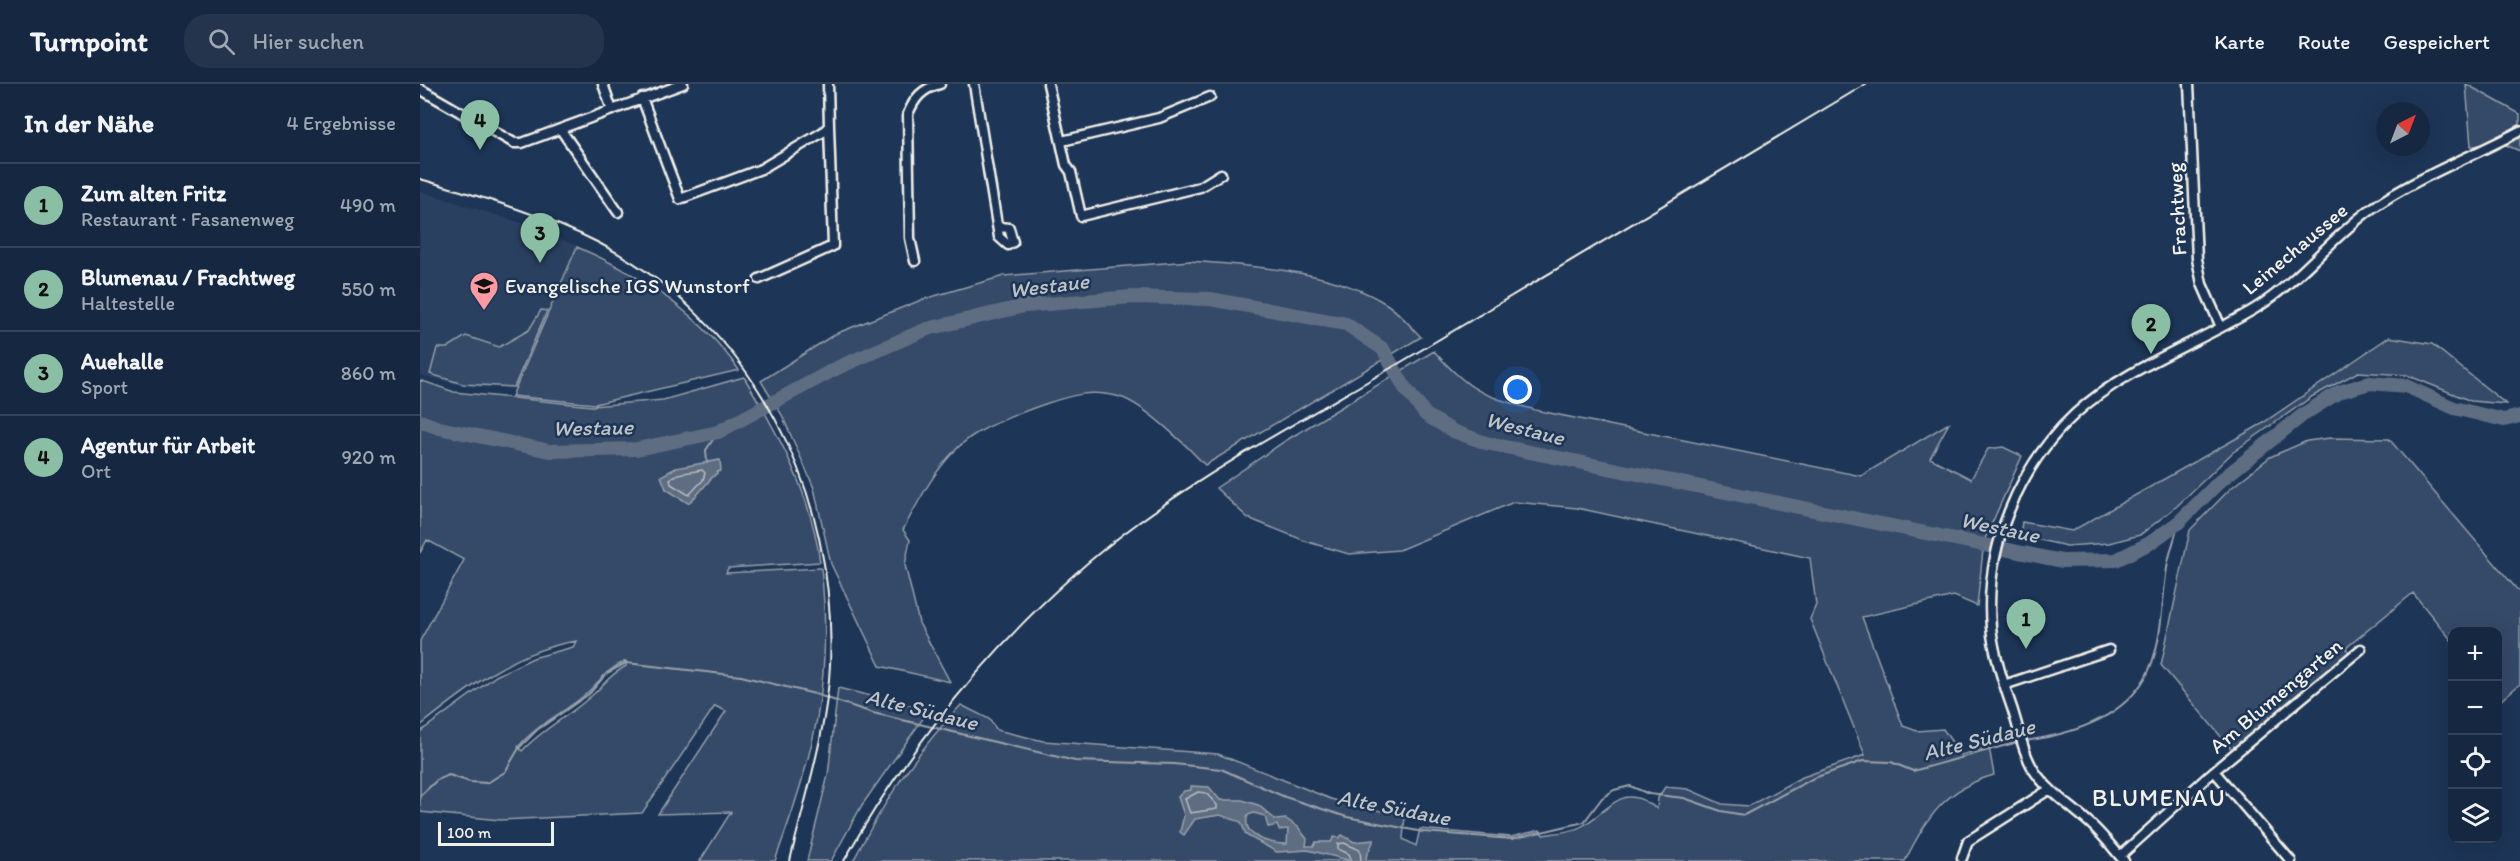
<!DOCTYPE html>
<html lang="de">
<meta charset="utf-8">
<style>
body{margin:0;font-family:Itim,sans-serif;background:#23344c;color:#f1f3f6}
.controls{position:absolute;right:18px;bottom:18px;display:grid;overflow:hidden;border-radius:12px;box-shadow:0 6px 24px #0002}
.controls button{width:54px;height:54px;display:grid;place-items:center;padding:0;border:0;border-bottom:2px solid #35445a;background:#162841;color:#f1f3f6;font:30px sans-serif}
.compass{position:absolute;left:1956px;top:18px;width:54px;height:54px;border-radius:50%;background:#162841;box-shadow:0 6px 24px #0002;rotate:42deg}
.scale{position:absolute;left:18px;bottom:15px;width:116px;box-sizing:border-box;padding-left:6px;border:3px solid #f4f1e8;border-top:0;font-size:16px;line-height:21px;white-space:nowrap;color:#f4f1e8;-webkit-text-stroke:4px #1d3557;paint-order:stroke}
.you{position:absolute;left:1098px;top:306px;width:21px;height:21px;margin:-15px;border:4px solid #fff;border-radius:50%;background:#1a73e8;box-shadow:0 0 0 9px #1a73e833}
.badge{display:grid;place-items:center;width:39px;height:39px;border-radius:50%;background:#8abfa5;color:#111;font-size:20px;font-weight:700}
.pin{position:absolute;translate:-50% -50px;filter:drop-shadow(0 2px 3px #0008)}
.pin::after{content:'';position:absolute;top:32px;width:21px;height:18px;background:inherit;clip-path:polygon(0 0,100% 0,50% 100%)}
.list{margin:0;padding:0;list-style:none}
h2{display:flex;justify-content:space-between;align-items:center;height:78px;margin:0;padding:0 24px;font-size:26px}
h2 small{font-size:20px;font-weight:400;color:#9ea6b1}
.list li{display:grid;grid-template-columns:39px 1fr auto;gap:18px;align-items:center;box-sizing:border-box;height:84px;padding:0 24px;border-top:2px solid #35445a}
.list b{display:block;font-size:22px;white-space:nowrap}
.list p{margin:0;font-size:20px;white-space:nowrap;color:#9ea6b1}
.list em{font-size:20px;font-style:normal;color:#9ea6b1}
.icon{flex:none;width:33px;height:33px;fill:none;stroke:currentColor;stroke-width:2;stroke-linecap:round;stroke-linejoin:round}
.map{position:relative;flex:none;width:2100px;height:777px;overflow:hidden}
header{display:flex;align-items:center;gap:36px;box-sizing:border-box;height:84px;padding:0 30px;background:#162841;border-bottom:2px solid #35445a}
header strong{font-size:28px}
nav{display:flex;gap:33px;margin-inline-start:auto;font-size:21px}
.search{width:420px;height:54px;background:#23344c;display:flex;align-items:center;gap:15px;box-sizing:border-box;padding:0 21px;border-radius:24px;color:#9ea6b1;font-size:22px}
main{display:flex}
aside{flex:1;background:#162841}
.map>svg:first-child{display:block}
.built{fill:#2a4060}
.green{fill:#354a67;stroke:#949ea8;stroke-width:1.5;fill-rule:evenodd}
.water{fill:#5e6d82;stroke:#9aa2ab;stroke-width:1.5;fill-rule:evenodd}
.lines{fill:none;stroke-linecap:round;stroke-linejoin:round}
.shore{stroke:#b8bcbf;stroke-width:1.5}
.stream{stroke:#9aa2ab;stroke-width:2}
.river{stroke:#5e6d82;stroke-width:14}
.minor-casing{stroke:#f4f1e8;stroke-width:13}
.minor{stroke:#1d3557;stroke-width:8}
.rail{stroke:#f4f1e8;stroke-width:2}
.labels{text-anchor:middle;stroke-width:5;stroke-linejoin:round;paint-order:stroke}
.street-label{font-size:21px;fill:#f4f1e8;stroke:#1d3557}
.poi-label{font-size:21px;fill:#f4f1e8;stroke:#1d3557;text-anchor:start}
.water-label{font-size:22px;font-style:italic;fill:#c0c3c4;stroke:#1d3557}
.quarter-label{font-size:24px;letter-spacing:1.5px;fill:#f4f1e8;stroke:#1d3557}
</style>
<header>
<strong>Turnpoint</strong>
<div class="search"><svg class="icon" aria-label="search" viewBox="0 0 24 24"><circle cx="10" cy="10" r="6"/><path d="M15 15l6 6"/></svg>Hier suchen</div>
<nav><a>Karte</a><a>Route</a><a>Gespeichert</a></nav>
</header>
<main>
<aside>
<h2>In der Nähe<small>4 Ergebnisse</small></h2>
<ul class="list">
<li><span class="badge">1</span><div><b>Zum alten Fritz</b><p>Restaurant · Fasanenweg</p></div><em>490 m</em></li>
<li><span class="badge">2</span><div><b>Blumenau / Frachtweg</b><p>Haltestelle</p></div><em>550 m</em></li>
<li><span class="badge">3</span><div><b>Auehalle</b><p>Sport</p></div><em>860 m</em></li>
<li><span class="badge">4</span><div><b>Agentur für Arbeit</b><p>Ort</p></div><em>920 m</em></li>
</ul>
</aside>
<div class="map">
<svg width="2100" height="777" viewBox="0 0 2100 777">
<rect width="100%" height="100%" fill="#1d3557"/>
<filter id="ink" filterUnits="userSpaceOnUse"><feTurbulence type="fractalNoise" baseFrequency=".0167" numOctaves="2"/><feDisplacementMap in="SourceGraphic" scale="12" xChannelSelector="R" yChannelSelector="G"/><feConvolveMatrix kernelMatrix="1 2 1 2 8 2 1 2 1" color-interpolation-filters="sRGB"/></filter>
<g filter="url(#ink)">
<path class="built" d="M0,107L105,140L157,162L95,305L43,302L0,291Z"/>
<path class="green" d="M2046,0L2100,30V67L2086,61L2051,62Z
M157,163C220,190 279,229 319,286L175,320L92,312Z
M770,177C833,182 914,186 968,221C980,229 991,243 1001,253L785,381C768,363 724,320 700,313C671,305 652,311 625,320C602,328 578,337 557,349C523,369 501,412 483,446L490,456L485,481L499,539L530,598L460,582L411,480L394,404L380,372L362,331L341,297L415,250L504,215L584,192Z
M121,226L127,227L94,303L43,300L10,290L17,264H27L46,252L79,263L109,246Z
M1969,253L2012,260L2086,320L2051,317L1987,291L1938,288L1893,312L1812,369L1757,422L1720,451L1689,459L1647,462L1600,452L1602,438L1652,447L1840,341Z
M1014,267C1051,309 1063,311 1115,326L1441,392L1529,339L1510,374L1551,395L1568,365L1583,363L1602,372L1564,457L1557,522L1534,512L1442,533L1483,642L1497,647L1523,645L1541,671L1569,663L1574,691C1526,704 1506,734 1485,777H433C464,718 495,669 541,621L569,635L577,646L623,657L798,670L911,715L938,723L985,731L983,755L996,762L1000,745L1091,753L1120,746L1123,751C1135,749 1154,748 1164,741C1192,724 1203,697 1237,725L1238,714L1245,703L1268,705L1302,720L1329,722L1380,694L1445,671L1390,535L1396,521L1390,474L1157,424L1094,418L979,466L929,470L888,458L828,434L796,404L865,357Z
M324,293C359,351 391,409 400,478L308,484L306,489L401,484C414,598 393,671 355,777H280L311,728L238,730L306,627L295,622L222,729L80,736L0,728V648L76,592L113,574L153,563L157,557C95,566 48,604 0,642V557L44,476L7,456L0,469V296L34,308L172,322L243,316ZM206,577V582C186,593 185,601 170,613C148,633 122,645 102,667L98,663C117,640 145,629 167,609C182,595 187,585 206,577Z
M1910,354L1969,355L2100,509V600L2081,616L2078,611V548H2032V557L1993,509L1926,564L1930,570L1813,667L1741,581L1770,446L1810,405L1850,373L1887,357Z
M418,604L509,626L442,721L411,777H387L408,691Z"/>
<path class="water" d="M300,376L301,386C288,394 282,409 268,419L246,405L241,392L256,384Z
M771,702L789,703L800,716H822L838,721L856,736L866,735L878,743L887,755L886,762H894L896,758H911L914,753L919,754L922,751L934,758L954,756L946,773L947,777H932L888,766L857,768L826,751L821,738L800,731L775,735L764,751L760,748L764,731L758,713L764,707L771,706ZM834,729L845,732L848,743L857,741L859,746L868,745L867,760C851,760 820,753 828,731Z"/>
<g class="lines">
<path class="shore" d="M282,386L285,389L283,396L269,411L251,400L250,395L258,390Z
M778,708L786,709L797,721V725L770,729L765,715Z
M932,777L929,770L918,765V760L924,759L940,766L941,777"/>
<path class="stream" d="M287,379L286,366L298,348
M1604,657C1648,651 1701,636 1725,594C1744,561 1741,514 1748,478C1751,464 1756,451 1759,438
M0,712L17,696L29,691L50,698L67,699L85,688L99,664L117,646L169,610L187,589L206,579L321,592L395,610L453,629L655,677L754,680L801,685L865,713L927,733L1003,748L1092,755L1164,738L1182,714L1194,706L1210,702L1229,710L1264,714L1301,727L1324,731L1394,694L1443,677L1471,678L1493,687L1598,658"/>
<path class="river" d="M0,337L19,344L130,367L217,365L298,348L419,283L507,245L604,222L711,213L790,215L926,240L963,265L985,304L1006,331L1033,347L1066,359L1642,477L1696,476L1730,459L1759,438L1800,397L1884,330L1919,308L1950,299L1986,302L2034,324L2084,336L2100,332"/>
<g class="minor-casing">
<path id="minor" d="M183,0L192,26
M554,0L579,153L588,161L593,158L589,144L579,143
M628,0L646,81L651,88L661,132L780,103L801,90
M1769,0L1777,175L1782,200L1801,243
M0,5L94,59H102L263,0
M222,14L260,115L341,85L403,48L409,42L408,0
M141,46L198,128
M642,57L739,34L790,13
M495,177L490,154L488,30C495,13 502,5 520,0
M339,195L413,162L409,42
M1584,601L1689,566
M1794,687L1871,777
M1700,772L1794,687L1941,565
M1542,774L1548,757L1630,705
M1704,777C1691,762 1680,747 1665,735C1648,720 1628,707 1615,688C1603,670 1599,645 1592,624C1583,598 1574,571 1571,543C1564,465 1598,383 1655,330C1706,283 1777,260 1836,224C1879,197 1910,155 1951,125C1997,93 2051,73 2100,47"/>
</g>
<use href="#minor" class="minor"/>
<path class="rail" d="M0,95C61,113 122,130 179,159C334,239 418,410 410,581C407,647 385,713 370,777
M424,777C493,652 603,523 718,439C810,372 912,320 1008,262C1154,174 1300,86 1446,0"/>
</g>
</g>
<defs>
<g id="school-pin" transform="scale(1.5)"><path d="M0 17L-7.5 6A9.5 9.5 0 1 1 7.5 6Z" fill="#ff9aa2" stroke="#1d3557"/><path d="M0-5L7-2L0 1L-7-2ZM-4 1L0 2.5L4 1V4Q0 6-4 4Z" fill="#111"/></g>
</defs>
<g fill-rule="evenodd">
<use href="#school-pin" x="64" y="202"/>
</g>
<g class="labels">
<g class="street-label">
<text transform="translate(1757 125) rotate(-93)" y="7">Frachtweg</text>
<text transform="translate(1875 165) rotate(-40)" y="7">Leinechaussee</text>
<text transform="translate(1856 612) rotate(-40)" y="7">Am Blumengarten</text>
</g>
<g class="poi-label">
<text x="85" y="209">Evangelische IGS Wunstorf</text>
</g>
<g class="water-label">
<text transform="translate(629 201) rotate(-7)" y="8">Westaue</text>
<text transform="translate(173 343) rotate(-1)" y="8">Westaue</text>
<text transform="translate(1105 344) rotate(14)" y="8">Westaue</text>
<text transform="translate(1580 443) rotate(12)" y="8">Westaue</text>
<text transform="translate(502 625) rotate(14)" y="8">Alte Südaue</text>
<text transform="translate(1559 655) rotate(-14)" y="8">Alte Südaue</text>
<text transform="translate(974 723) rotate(11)" y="8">Alte Südaue</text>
</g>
<g class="quarter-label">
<text x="1739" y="722">BLUMENAU</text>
</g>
</g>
</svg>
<div class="controls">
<button>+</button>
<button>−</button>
<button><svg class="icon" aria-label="locate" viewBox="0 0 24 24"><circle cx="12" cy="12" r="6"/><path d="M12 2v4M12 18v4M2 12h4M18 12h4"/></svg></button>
<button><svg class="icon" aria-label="layers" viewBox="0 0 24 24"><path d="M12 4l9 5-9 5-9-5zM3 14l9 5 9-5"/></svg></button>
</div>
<svg class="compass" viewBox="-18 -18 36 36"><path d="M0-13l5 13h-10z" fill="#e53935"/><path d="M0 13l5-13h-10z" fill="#9ea6b1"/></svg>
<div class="scale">100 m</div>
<div class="you"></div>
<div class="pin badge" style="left:1606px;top:565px">1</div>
<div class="pin badge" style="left:1731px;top:270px">2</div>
<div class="pin badge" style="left:120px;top:179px">3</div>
<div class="pin badge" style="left:60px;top:66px">4</div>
</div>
</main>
